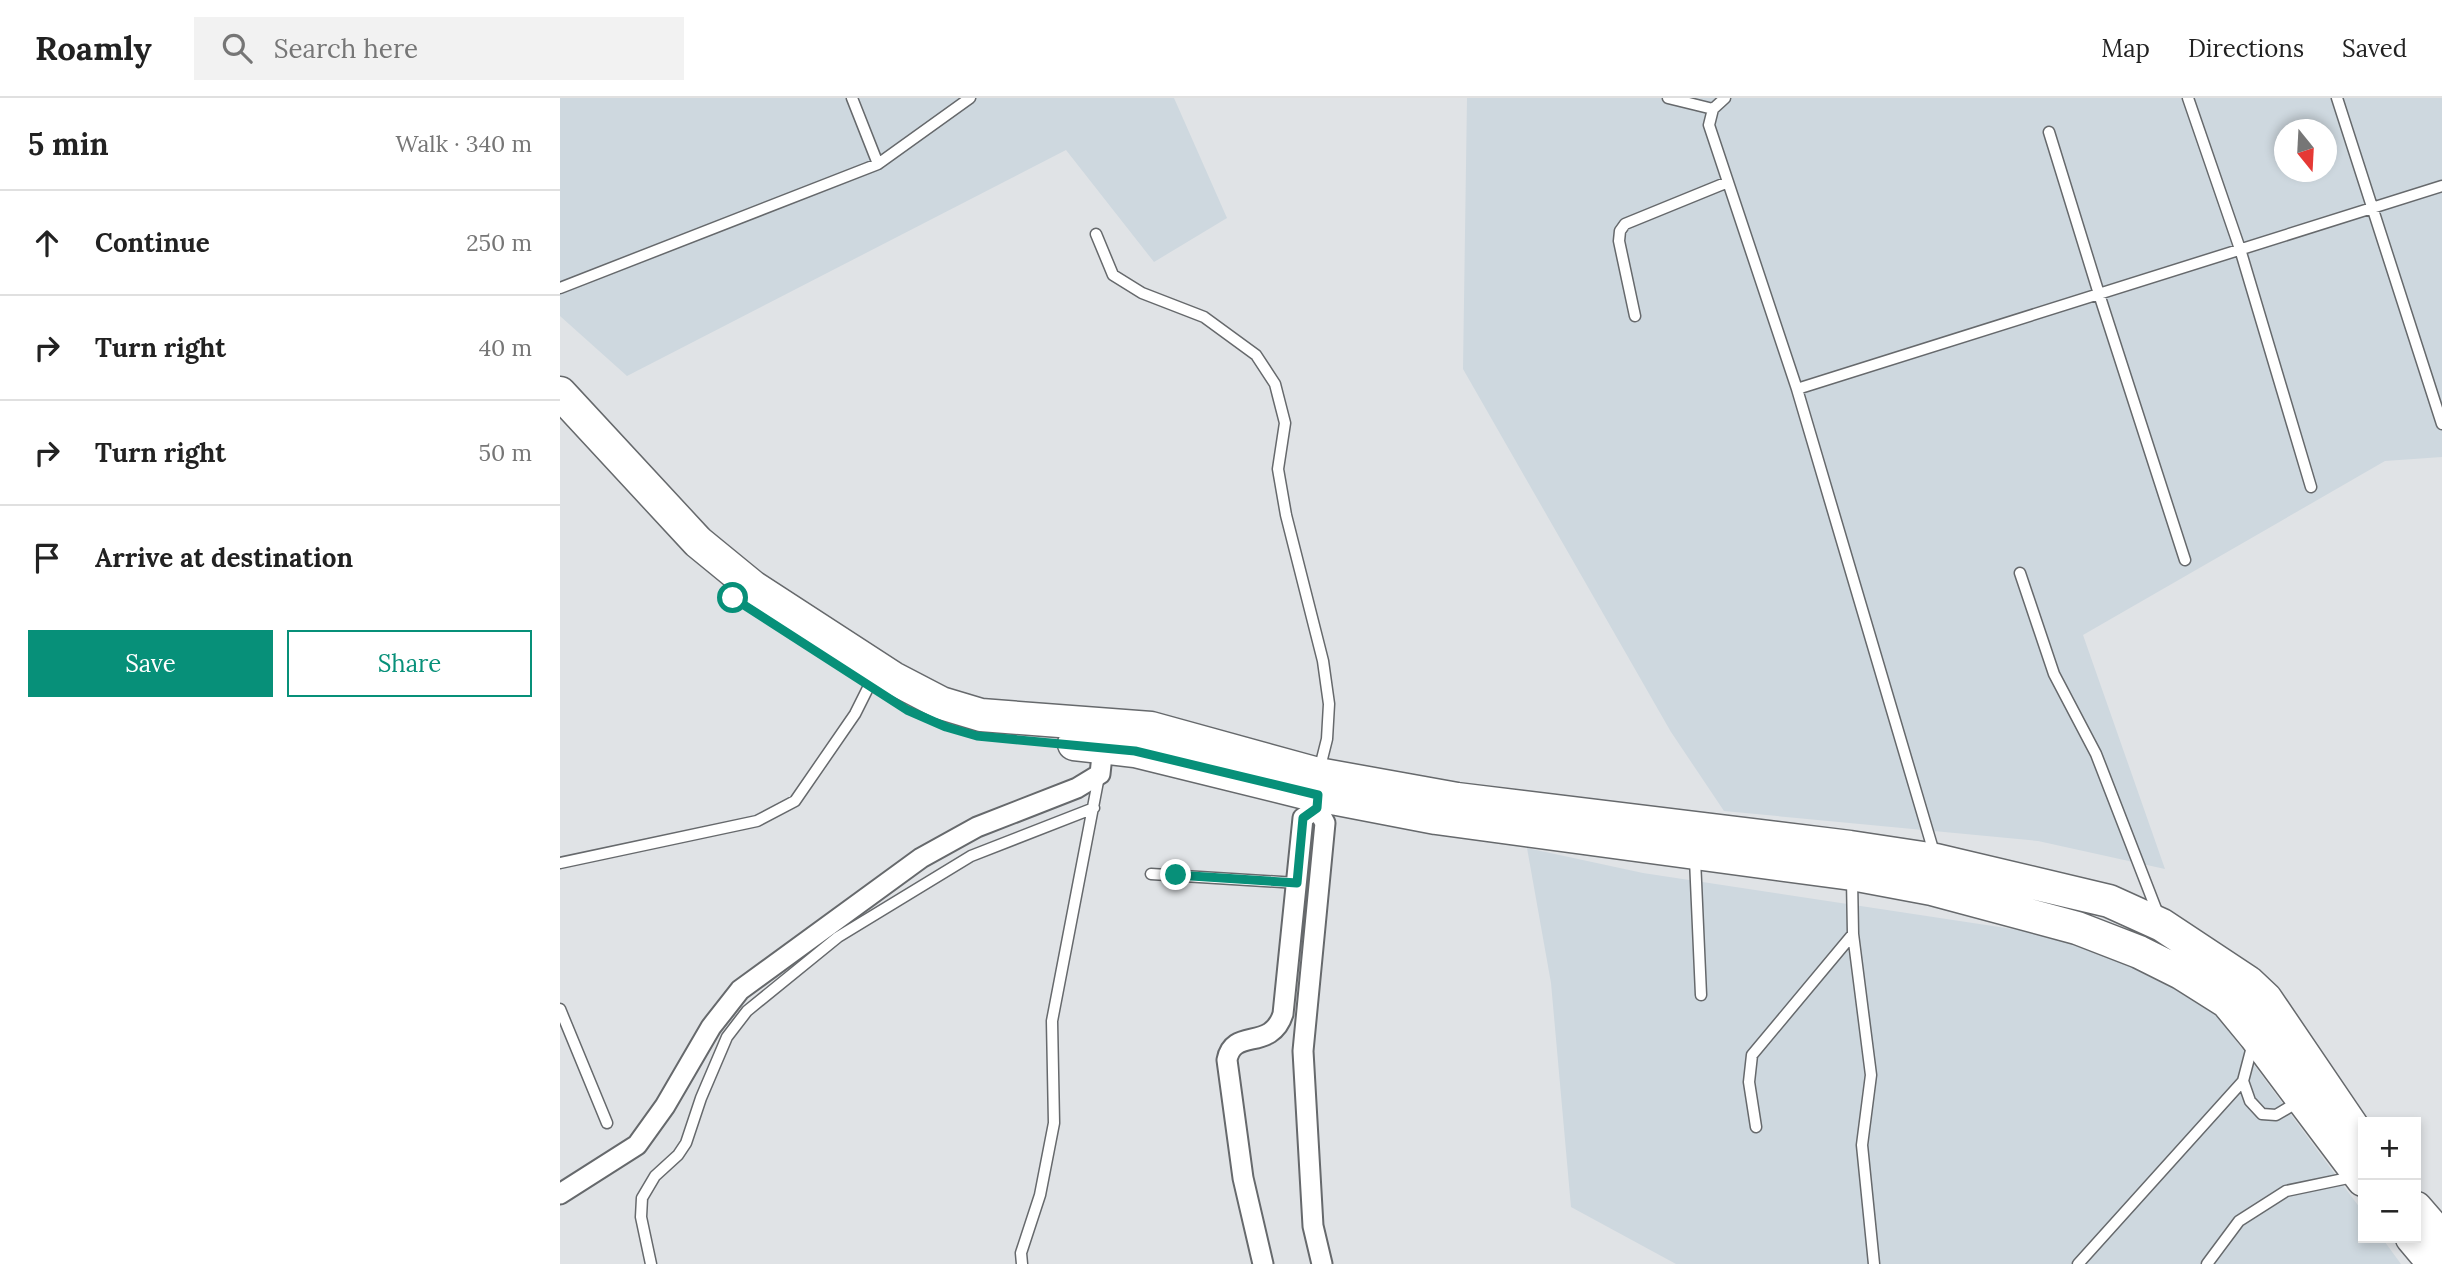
<!DOCTYPE html>
<meta charset="utf-8">
<style>
body{margin:0;font-family:Lora,serif;background:#f2f2f2;color:#222}
.controls{position:absolute;right:21px;bottom:21px;display:grid;overflow:hidden;border-radius:0px;box-shadow:0 4px 10px #0003}
.controls button{width:63px;height:63px;display:grid;place-items:center;padding:0;border:0;border-bottom:2px solid #e0e0e0;background:#fff;color:#222;font:35px sans-serif}
.compass{position:absolute;left:1714px;top:21px;width:63px;height:63px;border-radius:50%;background:#fff;box-shadow:0 4px 10px #0003;rotate:162deg}
.stop{position:absolute;width:21px;height:21px;margin:-16px;border:5px solid #079079;border-radius:50%;background:#fff}
.stop.end{background:#079079;border-color:#fff;box-shadow:0 2px 7px #0008}
.list{margin:0;padding:0;list-style:none}
h2{display:flex;justify-content:space-between;align-items:center;height:91px;margin:0;padding:0 28px;font-size:30px}
h2 small{font-size:23px;font-weight:400;color:#767676}
.list li{display:grid;grid-template-columns:46px 1fr auto;gap:21px;align-items:center;box-sizing:border-box;height:105px;padding:0 28px;border-top:2px solid #e0e0e0}
.list b{display:block;font-size:26px;white-space:nowrap}
.list em{font-size:23px;font-style:normal;color:#767676}
.actions{display:flex;gap:14px;padding:21px 28px}
.actions a{flex:1;padding:16px 0;border:2px solid #079079;border-radius:0px;text-align:center;font-size:24px;color:#079079}
.actions .main{background:#079079;color:#fff}
.icon{flex:none;width:38px;height:38px;fill:none;stroke:currentColor;stroke-width:2;stroke-linecap:round;stroke-linejoin:round}
.map{position:relative;flex:none;width:1882px;height:1166px;overflow:hidden}
header{display:flex;align-items:center;gap:42px;box-sizing:border-box;height:98px;padding:0 35px;background:#fff;border-bottom:2px solid #e0e0e0}
header strong{font-size:33px}
nav{display:flex;gap:38px;margin-inline-start:auto;font-size:24px}
.search{width:490px;height:63px;background:#f2f2f2;display:flex;align-items:center;gap:18px;box-sizing:border-box;padding:0 24px;border-radius:0px;color:#767676;font-size:26px}
main{display:flex}
aside{flex:1;background:#fff}
.map>svg:first-child{display:block}
.built{fill:#ced8df;fill-rule:evenodd}
.lines{fill:none;stroke-linecap:round;stroke-linejoin:round}
.lane-casing{stroke:#66696c;stroke-width:13}
.street-casing{stroke:#66696c;stroke-width:23}
.primary-casing{stroke:#66696c;stroke-width:35}
.lane{stroke:#fff;stroke-width:10}
.street{stroke:#fff;stroke-width:19}
.primary{stroke:#fff;stroke-width:32}
.route{stroke:#079079;stroke-width:9}
</style>
<header>
<strong>Roamly</strong>
<div class="search"><svg class="icon" aria-label="search" viewBox="0 0 24 24"><circle cx="10" cy="10" r="6"/><path d="M15 15l6 6"/></svg>Search here</div>
<nav><a>Map</a><a>Directions</a><a>Saved</a></nav>
</header>
<main>
<aside>
<h2>5 min<small>Walk · 340 m</small></h2>
<ul class="list">
<li><svg class="icon" aria-label="ahead" viewBox="0 0 24 24"><path d="M12 20V5M6 11l6-6 6 6"/></svg><div><b>Continue</b></div><em>250 m</em></li>
<li><svg class="icon" aria-label="right" viewBox="0 0 24 24"><path d="M7 20v-9h11M14 6l5 5-5 5"/></svg><div><b>Turn right</b></div><em>40 m</em></li>
<li><svg class="icon" aria-label="right" viewBox="0 0 24 24"><path d="M7 20v-9h11M14 6l5 5-5 5"/></svg><div><b>Turn right</b></div><em>50 m</em></li>
<li><svg class="icon" aria-label="arrive" viewBox="0 0 24 24"><path d="M6 21V4h12l-3 4 3 4H6"/></svg><div><b>Arrive at destination</b></div></li>
</ul>
<div class="actions"><a class="main">Save</a><a>Share</a></div>
</aside>
<div class="map">
<svg width="1882" height="1166" viewBox="0 0 1882 1166">
<rect width="100%" height="100%" fill="#e0e3e6"/>
<path class="built" d="M0,0H614L667,120L594,164L506,52L67,278L0,218Z
M907,0H1882V359L1825,363L1523,537L1605,771L1478,743L1164,713L1111,634L903,271ZM1724,32H1766V74H1724Z
M967,750L1083,775L1518,841L1652,910L1803,1114V1140H1822L1841,1166H1116L1011,1109L991,885Z"/>
<g class="lines">
<g class="lane-casing">
<path id="lane" d="M292,0L318,66
M1108,0L1153,11
M1165,0L1153,11L1149,27L1237,291L1375,758
M1628,0L1680,151L1751,389
M1777,0L1882,326
M1489,34L1539,196L1625,462
M536,136L553,177L582,195L644,219L696,257L715,286L725,325L718,371L726,417L763,563L769,606L767,641L759,673
M0,190L318,66L410,0
M1075,218L1059,143L1060,133L1065,126L1168,84
M1237,291L1882,88
M1460,475L1494,576L1536,656L1598,816
M1135,761L1141,897
M0,765L197,723L235,703L295,616L316,574
M591,776L737,785
M1292,781L1293,836L1311,977L1302,1047L1314,1166
M0,911L47,1025
M1683,983L1690,1003L1702,1016L1716,1017L1738,1004
M1196,1029L1189,984L1192,957L1293,836
M91,1166L81,1119L82,1100L95,1078L118,1057L126,1045L141,1000L167,939L187,913L278,839L411,758L534,710
M462,1166L461,1155L480,1097L494,1025L492,923L539,678
M1518,1166L1683,983L1693,945
M1647,1166L1679,1123L1726,1093L1793,1079"/>
</g>
<g class="street-casing">
<path id="street" d="M758,699L757,710L765,725L743,953L753,1128L762,1166
M0,1096L77,1047L105,1008L151,929L180,892L361,760L417,729L517,690L540,676L544,639
M703,1166L683,1080L667,962C673,929 711,954 723,916L743,720L757,710"/>
</g>
<g class="primary-casing">
<path id="primary" d="M0,295L138,444L193,489L333,580L381,605L421,617L591,630L758,676L897,701L1290,749L1376,762L1549,803L1602,827L1688,884L1706,901L1803,1044
M514,646L575,653L741,694L876,720L1292,776L1372,791L1517,830L1579,854L1621,875L1667,904L1695,938L1803,1082
M1856,1110L1882,1140
M1852,1140L1874,1166"/>
</g>
<use href="#lane" class="lane"/>
<use href="#street" class="street"/>
<use href="#primary" class="primary"/>
</g>
<g class="lines">
<path class="route" d="M173,500L347,612L386,629L417,638L575,653L758,697L757,710L743,720L737,785L616,777"/>
</g>
</svg>
<div class="controls">
<button>+</button>
<button>−</button>
</div>
<svg class="compass" viewBox="-18 -18 36 36"><path d="M0-13l5 13h-10z" fill="#e53935"/><path d="M0 13l5-13h-10z" fill="#767676"/></svg>
<div class="stop" style="left:173px;top:500px"></div>
<div class="stop end" style="left:616px;top:777px"></div>
</div>
</main>
